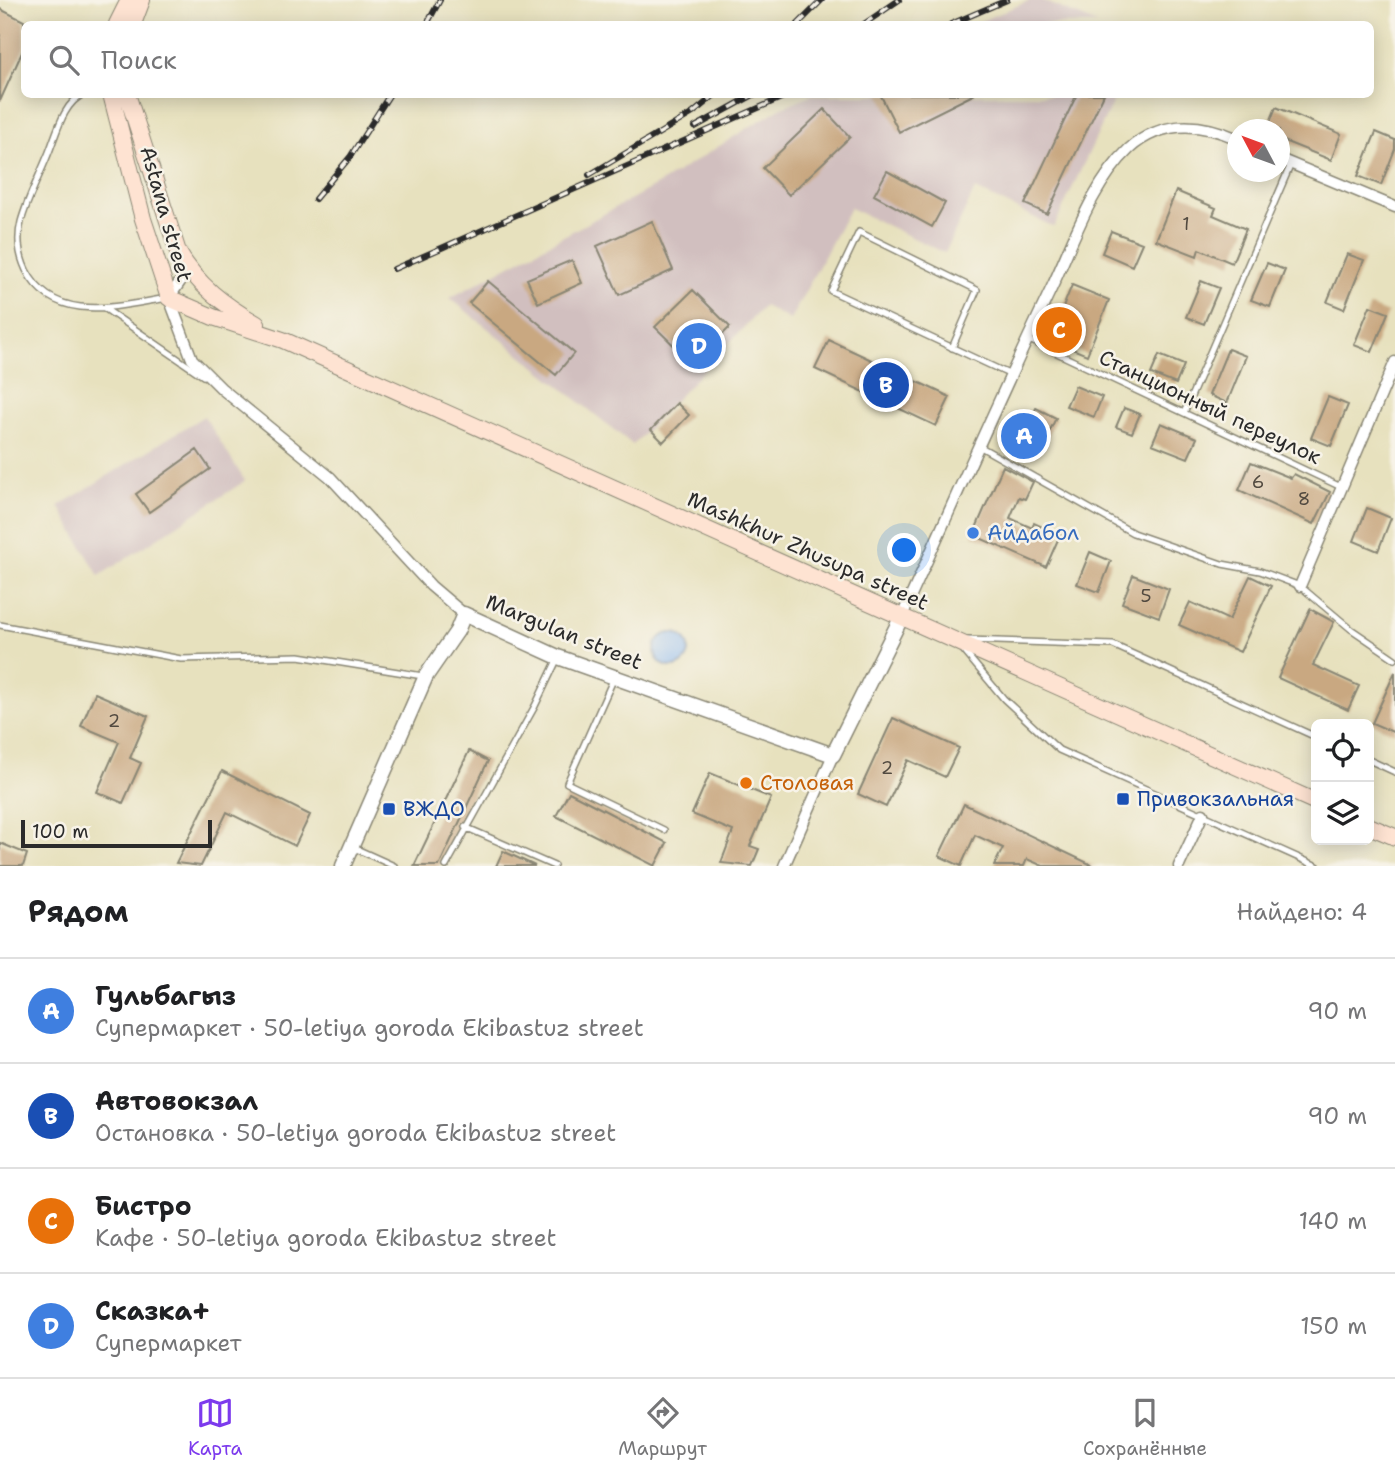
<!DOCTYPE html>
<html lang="ru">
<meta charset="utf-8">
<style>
body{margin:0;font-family:"Shantell Sans",sans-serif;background:#f6f6f6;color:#202124}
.controls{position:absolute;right:21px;bottom:21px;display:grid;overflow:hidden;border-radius:10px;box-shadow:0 4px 18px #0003}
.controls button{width:63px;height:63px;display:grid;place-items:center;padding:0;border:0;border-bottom:2px solid #e0e0e0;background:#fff;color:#202124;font:35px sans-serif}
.compass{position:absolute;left:1227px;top:119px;width:63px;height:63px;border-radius:50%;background:#fff;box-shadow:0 4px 18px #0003;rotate:311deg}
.scale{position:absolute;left:21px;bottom:18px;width:191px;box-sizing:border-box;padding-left:7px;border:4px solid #2b2b2b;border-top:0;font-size:19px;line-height:24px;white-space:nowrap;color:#2b2b2b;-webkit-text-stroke:5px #f7f3e8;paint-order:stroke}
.you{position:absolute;left:905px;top:551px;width:24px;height:24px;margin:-18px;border:5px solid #fff;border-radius:50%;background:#1a73e8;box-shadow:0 0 0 10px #1a73e833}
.badge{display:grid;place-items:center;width:46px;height:46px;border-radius:50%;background:#7c3aed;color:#fff;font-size:23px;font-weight:700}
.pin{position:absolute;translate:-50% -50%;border:4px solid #fff;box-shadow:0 2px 7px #0006}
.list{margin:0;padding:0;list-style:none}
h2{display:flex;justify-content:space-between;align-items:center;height:91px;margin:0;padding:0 28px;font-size:30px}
h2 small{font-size:23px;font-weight:400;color:#757577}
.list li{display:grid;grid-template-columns:46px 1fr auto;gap:21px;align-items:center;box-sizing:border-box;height:105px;padding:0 28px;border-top:2px solid #e0e0e0}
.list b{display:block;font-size:26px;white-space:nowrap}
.list p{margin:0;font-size:23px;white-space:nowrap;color:#757577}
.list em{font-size:23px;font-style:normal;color:#757577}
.icon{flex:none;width:38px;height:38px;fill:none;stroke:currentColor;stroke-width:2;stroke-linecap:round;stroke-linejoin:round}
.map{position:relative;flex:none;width:1395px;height:866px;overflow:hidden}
.search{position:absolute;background:#fff;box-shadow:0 4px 18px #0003;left:21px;right:21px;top:21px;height:77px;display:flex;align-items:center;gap:18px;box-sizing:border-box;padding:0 24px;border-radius:10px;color:#757577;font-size:26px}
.sheet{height:511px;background:#fff}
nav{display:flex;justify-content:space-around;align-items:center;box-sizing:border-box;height:98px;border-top:2px solid #e0e0e0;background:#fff;font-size:19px;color:#757577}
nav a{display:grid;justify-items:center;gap:4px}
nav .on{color:#7c3aed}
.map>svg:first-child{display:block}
.industrial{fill:#d1bfbf}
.water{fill:#86b6f1;stroke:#58708e;stroke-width:2}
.building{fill:#c9a881}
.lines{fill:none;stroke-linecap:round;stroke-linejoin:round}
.service-casing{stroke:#898674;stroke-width:8}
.minor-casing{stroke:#898674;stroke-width:13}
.tertiary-casing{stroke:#898674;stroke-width:17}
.secondary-casing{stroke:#898674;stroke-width:18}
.service{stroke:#fff;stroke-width:5}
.minor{stroke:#fff;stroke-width:10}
.tertiary{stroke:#fff;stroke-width:14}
.secondary{stroke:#fee3d2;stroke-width:16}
.rail-casing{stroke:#2b2b2b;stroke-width:6}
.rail{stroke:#f7f3e8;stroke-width:3.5;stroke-dasharray:10;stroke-linecap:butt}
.shop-dot{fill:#3f7fe0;stroke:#f7f3e8;stroke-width:2.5}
.food-dot{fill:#e8710a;stroke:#f7f3e8;stroke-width:2.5}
.transit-dot{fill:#1a4fb4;stroke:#f7f3e8;stroke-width:2.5}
.labels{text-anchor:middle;stroke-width:5;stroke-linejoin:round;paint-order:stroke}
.number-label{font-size:18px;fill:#524a40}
.street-label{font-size:21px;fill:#2b2b2b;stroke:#f7f3e8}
.shop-label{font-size:21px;fill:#366cbe;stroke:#f7f3e8;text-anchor:start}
.food-label{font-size:21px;fill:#c56008;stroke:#f7f3e8;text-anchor:start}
.transit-label{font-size:21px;fill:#164399;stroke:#f7f3e8;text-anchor:start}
</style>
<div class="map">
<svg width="1395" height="866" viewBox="0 0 1395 866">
<rect width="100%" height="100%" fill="#f7f3e8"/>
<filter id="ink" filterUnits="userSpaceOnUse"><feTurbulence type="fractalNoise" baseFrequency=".0143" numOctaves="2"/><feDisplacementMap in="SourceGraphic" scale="14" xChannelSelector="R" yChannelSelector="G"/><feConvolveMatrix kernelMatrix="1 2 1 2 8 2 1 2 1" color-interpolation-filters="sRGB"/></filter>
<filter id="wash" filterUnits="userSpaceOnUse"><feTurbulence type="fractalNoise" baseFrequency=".00686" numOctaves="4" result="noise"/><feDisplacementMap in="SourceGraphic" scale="28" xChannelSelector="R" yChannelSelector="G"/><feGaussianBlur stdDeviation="1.57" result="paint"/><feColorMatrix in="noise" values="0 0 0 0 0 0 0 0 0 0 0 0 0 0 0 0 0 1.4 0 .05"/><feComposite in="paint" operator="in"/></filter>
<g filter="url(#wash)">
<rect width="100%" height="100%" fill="#e7e1be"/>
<path class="industrial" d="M1031,0H1042L1097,24H974Z
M811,95H1116L1054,227L975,189L945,253L850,208L790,320L764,306L633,445L450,298L657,185L780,108Z
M204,416L245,481L99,576L59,506Z"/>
<path class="water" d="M655 650a17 17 0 1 1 34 0a17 17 0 1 1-34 0Z"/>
<g id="blocks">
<path class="building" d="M0,9L24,21V48L0,101Z
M880,94H975L899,132Z
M1077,94H1104L1047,214L1025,204Z
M1276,107L1341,134L1331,160L1279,139V130H1267Z
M824,109L850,137L789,195L763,168Z
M1376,132L1395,140V149L1381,185L1358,176Z
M887,171L945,203L932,227L874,195Z
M1176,191L1216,208L1213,215L1246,229L1232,263L1199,249L1197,256L1156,240Z
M652,221L673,270L619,295L597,246Z
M1111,231L1142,243L1132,266L1102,253Z
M1347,254L1364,260L1344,309L1327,302Z
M572,260L582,283L538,303L527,279Z
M1267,263L1285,270L1270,307L1251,300Z
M488,281L574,353L556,375L469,303Z
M1201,281L1219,288L1204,324L1186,317Z
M1072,285L1109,300L1087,355L1050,340Z
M693,290L730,327L693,364L655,327Z
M1370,306L1388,313L1372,352L1354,345Z
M829,340L950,397L936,426L815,369Z
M1228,349L1246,356L1227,403L1209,395Z
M1159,355L1184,365L1176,384L1151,374Z
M1075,386L1102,397L1094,417L1066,406Z
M1328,397L1348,405L1331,446L1311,438Z
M677,403L689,415L663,442L651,430Z
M1036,408L1056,418L1039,453L1019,443Z
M1124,408L1140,414L1132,433L1116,427Z
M1161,423L1197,438L1188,458L1152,444Z
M197,450L210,469L149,512L136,494Z
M1251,462L1291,478L1294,474L1330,492L1314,524L1239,490Z
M1003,466L1033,482L1025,499L1019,497L1010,518L1032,528L1034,523L1060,535L1046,567L973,535Z
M1367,508L1391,518L1378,551L1354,541Z
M1090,552L1111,561L1099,592L1077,584Z
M1133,575L1169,589L1159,617L1122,603Z
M1250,576L1271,586L1240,652L1179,625L1190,602L1229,620Z
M1310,609L1334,622L1313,665L1359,686L1348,710L1278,678Z
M1395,672V733L1372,723Z
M95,693L148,716L130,758L141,763L123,803L97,792L119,742L81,726Z
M893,718L959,748L945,777L908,760L886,807L858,794Z
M469,751L488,761L439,866H414Z
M222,771L310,815L295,846L227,812L201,866L176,863Z
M710,773L771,798L750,846L759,849L752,866L721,863L733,831L692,814Z
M569,792L667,843L655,866L556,816Z
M964,804L1094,866H1043L1027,859L1024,866H994L1003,848L975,835L961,866L939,856Z
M0,843L27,854L23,866H0Z
M503,851L535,866H496Z"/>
</g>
</g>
<g filter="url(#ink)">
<use href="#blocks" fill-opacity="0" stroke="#898674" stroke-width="2"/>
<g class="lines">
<g class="service-casing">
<path id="service" d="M84,94C62,103 56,137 47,157C38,179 27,200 21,222C17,238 19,255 26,270C54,325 118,306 167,298
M98,94L109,97
M104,308L203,376
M1027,339L1341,487
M952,348L977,290L859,232L831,291L1011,375
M1184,413L1291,164
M979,446L1133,533L1222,564L1260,571L1300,586L1351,629L1395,659
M0,625L181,659L299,656L423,676
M968,640L1113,645L1316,737
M963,650L1004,699L1059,750L1317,866
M613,680L567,783L664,830
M1369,760L1395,772
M465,827L554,866
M352,847L394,866
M446,866L535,706L557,660"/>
</g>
<g class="minor-casing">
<path id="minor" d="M1280,159L1395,207
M188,270L169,298L192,359L222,389L330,477L431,586L464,614
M1300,586L1395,362
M902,616C952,506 1000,396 1052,287C1073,242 1092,184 1129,149C1161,120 1200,122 1238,139
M784,866L833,755
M1179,866L1203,814"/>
</g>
<g class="tertiary-casing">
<path id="tertiary" d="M343,866L426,676L457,631L464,614L558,657L833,755L902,616"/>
</g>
<g class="secondary-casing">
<path id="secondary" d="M117,24L129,0
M133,24L142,0
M111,94L143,219L169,298L213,317L283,340L1316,802
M127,94L178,252C197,285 224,305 257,324
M1369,826L1395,837"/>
</g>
<use href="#service" class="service"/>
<use href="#minor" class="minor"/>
<use href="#tertiary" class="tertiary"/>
<use href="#secondary" class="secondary"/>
<g class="rail-casing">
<path id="rail" d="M427,24L440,0
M798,24L822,0
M864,24L899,0
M951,24L1007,0
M695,127L755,94
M589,175L693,113L716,94
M315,199L350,157L390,94
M394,269L790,94"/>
</g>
<use href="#rail" class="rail"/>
</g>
</g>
<circle class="shop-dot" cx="973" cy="533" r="7"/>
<circle class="food-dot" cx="746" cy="783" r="7"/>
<g class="transit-dot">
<rect x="1116" y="792" width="14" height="14" rx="3.5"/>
<rect x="382" y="802" width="14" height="14" rx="3.5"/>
</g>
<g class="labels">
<g class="number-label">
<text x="1186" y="230">1</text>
<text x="1258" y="488">6</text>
<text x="1304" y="505">8</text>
<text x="1146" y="602">5</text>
<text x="114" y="727">2</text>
<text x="887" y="774">2</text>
</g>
<g class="street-label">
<text transform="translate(166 214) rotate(74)" y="7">Astana street</text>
<text transform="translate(1210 407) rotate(25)" y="7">Станционный переулок</text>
<text transform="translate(808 551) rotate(24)" y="7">Mashkhur Zhusupa street</text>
<text transform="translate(564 632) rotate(22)" y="7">Margulan street</text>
</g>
<g class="shop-label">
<text x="987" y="540">Айдабол</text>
</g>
<g class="food-label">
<text x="760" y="790">Столовая</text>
</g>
<g class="transit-label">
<text x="1137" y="806">Привокзальная</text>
<text x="403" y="816">ВЖДО</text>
</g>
</g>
</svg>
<div class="controls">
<button><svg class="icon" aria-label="locate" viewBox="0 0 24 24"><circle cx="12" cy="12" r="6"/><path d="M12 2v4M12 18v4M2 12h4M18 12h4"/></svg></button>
<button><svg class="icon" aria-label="layers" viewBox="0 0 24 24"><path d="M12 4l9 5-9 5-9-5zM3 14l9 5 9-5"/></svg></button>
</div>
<svg class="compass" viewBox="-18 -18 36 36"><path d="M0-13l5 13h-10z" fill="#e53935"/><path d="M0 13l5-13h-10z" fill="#757577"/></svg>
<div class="scale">100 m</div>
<div class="you"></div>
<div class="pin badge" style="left:1024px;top:436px;background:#3f7fe0">A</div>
<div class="pin badge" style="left:886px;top:385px;background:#1a4fb4">B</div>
<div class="pin badge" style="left:1059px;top:330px;background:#e8710a">C</div>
<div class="pin badge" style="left:699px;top:346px;background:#3f7fe0">D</div>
<div class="search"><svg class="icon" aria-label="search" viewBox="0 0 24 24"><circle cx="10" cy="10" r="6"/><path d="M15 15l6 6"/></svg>Поиск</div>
</div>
<section class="sheet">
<h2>Рядом<small>Найдено: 4</small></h2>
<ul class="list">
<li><span class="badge" style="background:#3f7fe0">A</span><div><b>Гульбагыз</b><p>Супермаркет · 50-letiya goroda Ekibastuz street</p></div><em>90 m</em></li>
<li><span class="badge" style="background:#1a4fb4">B</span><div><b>Автовокзал</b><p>Остановка · 50-letiya goroda Ekibastuz street</p></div><em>90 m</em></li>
<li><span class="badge" style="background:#e8710a">C</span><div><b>Бистро</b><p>Кафе · 50-letiya goroda Ekibastuz street</p></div><em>140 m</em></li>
<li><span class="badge" style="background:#3f7fe0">D</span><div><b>Сказка+</b><p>Супермаркет</p></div><em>150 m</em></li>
</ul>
</section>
<nav>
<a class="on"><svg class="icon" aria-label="map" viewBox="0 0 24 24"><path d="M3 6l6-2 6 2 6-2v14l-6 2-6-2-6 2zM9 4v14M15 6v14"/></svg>Карта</a>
<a><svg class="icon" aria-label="directions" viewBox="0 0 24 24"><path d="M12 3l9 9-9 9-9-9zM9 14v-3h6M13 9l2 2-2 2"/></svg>Маршрут</a>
<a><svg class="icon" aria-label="saved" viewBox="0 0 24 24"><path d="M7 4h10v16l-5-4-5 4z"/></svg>Сохранённые</a>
</nav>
